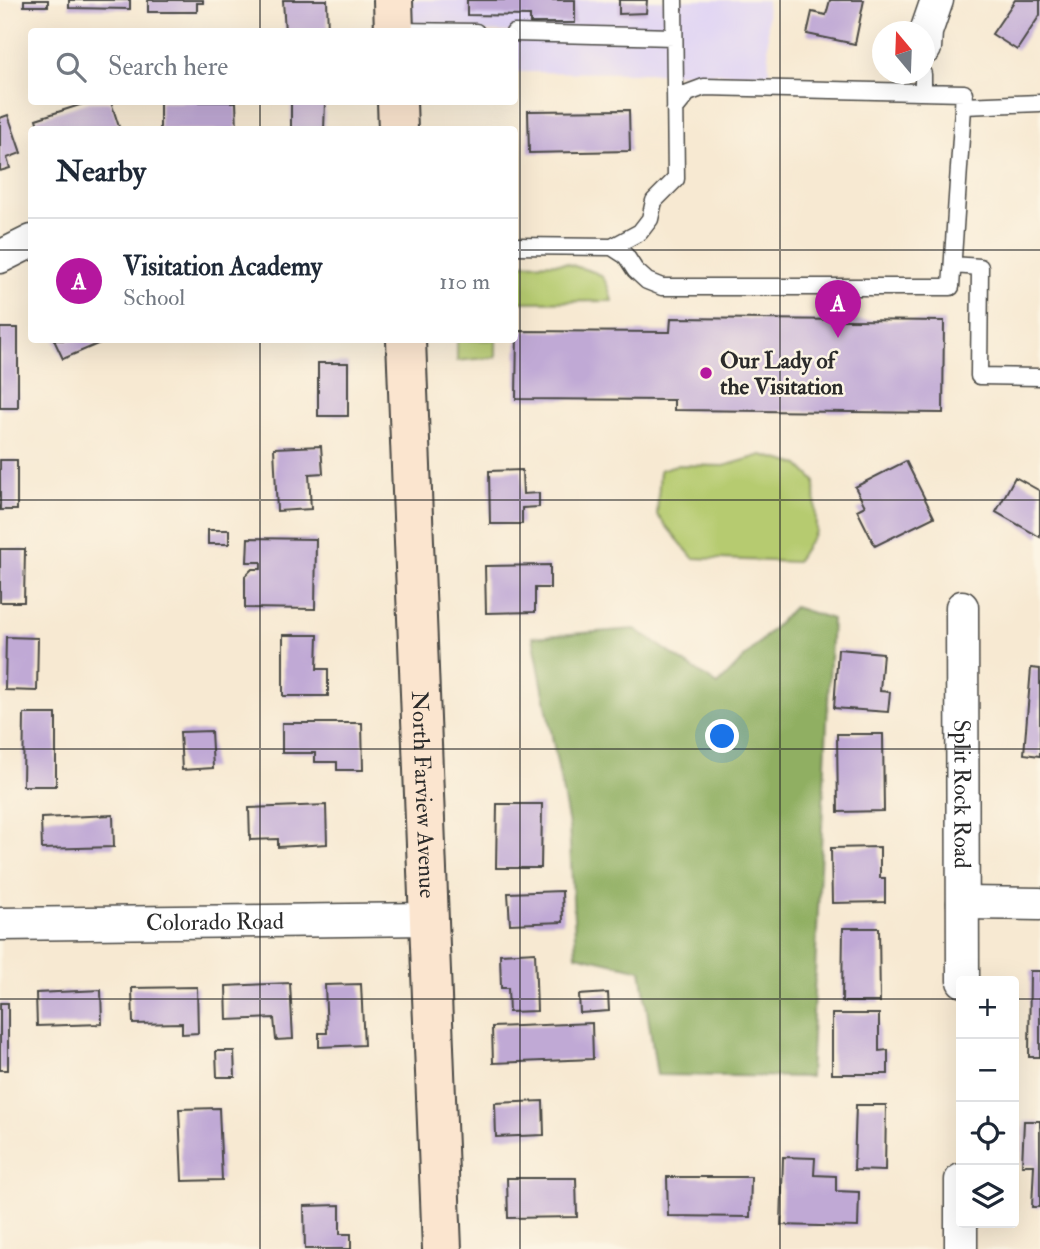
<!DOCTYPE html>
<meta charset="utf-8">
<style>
body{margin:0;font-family:"IM FELL Double Pica",serif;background:#f6f6f7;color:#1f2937}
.controls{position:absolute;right:21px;bottom:21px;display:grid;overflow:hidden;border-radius:7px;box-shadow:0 7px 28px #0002}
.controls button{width:63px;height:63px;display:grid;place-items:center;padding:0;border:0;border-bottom:2px solid #e0e1e3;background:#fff;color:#1f2937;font:35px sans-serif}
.compass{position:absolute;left:872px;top:21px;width:63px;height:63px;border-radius:50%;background:#fff;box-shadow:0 7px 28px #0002;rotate:341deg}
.you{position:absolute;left:723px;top:737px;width:24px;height:24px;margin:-18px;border:5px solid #fff;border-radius:50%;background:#1a73e8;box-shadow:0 0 0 10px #1a73e833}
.badge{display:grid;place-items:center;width:46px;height:46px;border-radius:50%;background:#b5179e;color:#fff;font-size:23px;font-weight:700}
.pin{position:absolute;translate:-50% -58px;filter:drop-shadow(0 2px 4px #0008)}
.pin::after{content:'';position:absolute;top:37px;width:24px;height:21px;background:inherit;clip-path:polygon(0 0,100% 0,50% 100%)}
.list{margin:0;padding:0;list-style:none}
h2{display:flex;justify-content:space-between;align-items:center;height:91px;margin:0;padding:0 28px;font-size:30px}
h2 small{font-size:23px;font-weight:400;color:#747a83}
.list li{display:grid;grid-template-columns:46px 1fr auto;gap:21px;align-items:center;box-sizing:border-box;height:126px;padding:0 28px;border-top:2px solid #e0e1e3}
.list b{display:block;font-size:26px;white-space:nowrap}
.list p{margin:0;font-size:23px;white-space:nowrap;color:#747a83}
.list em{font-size:23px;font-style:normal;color:#747a83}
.icon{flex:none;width:38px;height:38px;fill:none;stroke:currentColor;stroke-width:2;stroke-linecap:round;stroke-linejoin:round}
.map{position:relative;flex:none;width:1040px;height:1249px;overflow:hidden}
.search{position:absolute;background:#fff;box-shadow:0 7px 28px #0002;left:28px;top:28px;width:490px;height:77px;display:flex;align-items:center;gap:18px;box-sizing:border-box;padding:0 24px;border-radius:7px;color:#747a83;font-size:26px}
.panel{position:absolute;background:#fff;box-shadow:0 7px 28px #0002;left:28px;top:126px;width:490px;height:217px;border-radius:7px}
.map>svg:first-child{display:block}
.built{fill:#e0d4f4}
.green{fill:#b6cb6f;stroke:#707b4d;stroke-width:2}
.forest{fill:#90af62;stroke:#5e6d46;stroke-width:2}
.building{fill:#c0a9d5}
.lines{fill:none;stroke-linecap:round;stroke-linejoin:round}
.lane-casing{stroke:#4a4844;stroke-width:19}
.street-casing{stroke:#4a4844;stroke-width:35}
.secondary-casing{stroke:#4a4844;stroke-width:42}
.lane{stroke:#fff;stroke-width:16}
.street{stroke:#fff;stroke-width:32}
.secondary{stroke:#fbe5cf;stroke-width:38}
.grid{fill:none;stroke:#2b2b2b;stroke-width:2;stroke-opacity:0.55}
.poi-dot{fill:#b5179e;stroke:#fcf5e5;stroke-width:2.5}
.labels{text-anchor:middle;stroke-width:5;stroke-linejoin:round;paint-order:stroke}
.poi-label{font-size:23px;font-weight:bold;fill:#2b2b2b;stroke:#fcf5e5;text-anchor:start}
.street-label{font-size:23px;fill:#2b2b2b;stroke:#fcf5e5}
</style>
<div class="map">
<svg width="1040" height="1249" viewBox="0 0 1040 1249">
<rect width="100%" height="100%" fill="#fcf5e5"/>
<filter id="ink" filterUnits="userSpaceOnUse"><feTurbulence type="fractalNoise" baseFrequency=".0143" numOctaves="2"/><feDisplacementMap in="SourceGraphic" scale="14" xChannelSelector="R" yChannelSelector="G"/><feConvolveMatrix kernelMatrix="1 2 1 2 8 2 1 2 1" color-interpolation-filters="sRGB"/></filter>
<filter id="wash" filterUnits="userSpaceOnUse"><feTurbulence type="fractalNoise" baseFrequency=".00686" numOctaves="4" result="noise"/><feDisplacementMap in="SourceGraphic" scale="28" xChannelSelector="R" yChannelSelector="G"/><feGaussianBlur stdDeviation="1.57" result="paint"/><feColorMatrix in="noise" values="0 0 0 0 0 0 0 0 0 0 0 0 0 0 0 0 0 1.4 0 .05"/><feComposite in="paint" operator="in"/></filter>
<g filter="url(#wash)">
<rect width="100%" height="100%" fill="#f7e9d2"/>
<path class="built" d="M393,0H767L769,74L515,72L514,32L394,31Z"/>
<path class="green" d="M566,263C595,275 604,265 612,301L515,302V264Z
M457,340H496V357L457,361Z
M762,455L799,465L815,481L816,531L796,562L693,558L657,515L660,470L676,465L724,466Z"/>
<path class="forest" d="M794,607L832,619L810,1077L657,1075L641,970L576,955L569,825L533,637L635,629L718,685Z"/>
<g id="blocks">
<path class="building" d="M24,0H48V6H24Z
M69,0H130V9L69,8Z
M148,0H203V3H197V12H148Z
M283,0H327L328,32H285Z
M467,0H575V23H530V16L467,15Z
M619,0H647L646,13L619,14Z
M830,0H864L855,44L807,34L812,12L826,15Z
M1015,0H1040V15L1017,50L992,34Z
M89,102H111L120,130H39L36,119Z
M160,102H236L237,130H160Z
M291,102H325L324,130H291Z
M629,110L630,151L529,153L528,111Z
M8,115L21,153L7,158L10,168L0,171V118Z
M671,318L944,321L943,413L674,410V400L516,399L517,331L670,332Z
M0,328H18V408H0Z
M54,340H98L100,343L63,359Z
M318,363H348V416H318Z
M321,446L323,473L309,474L311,509L277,511L274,448Z
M0,460H17V510H0Z
M906,461L934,517L875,546L857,510L865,506L855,487Z
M522,470L523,494L539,493V507L522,508V524H490L489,471Z
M1015,477L1040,491V537L996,512Z
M208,530H229V544H208Z
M248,538L316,539L315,609L245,608V576L252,569H261V562H247Z
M0,549H25L24,602H0Z
M550,565V588H535V612L486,613L485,566Z
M283,635H318L317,669H328V696H283Z
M6,637L38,638L37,691L5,690Z
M838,649L883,653L880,691L890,692L888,712L834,708Z
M1031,668L1040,669V756L1024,754Z
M24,714H56V786H23Z
M282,723H362L363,770H337V762H315V753H282Z
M211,731L213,768L182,770L180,732Z
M837,734H883L884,811L838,812Z
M497,804H542L541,868H496Z
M326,805L327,844L278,847V839L250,840L249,808Z
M113,815L114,847L42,849L41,818Z
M880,847V878H885V902L832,903L831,848Z
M562,891L563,922L510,924L508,893Z
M843,928H879L880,1002H842Z
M535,952L537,1011L509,1012L508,988H501L500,954Z
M1030,971H1040V1057H1029Z
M290,983L293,1039L276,1040L274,1018L227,1020L226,986Z
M361,984L364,1045L319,1047V1033H327L325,985Z
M197,987L198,1033L182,1034V1023L133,1024L132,988Z
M101,990L102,1024L37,1026L36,993Z
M608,993L609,1011L580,1013L579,995Z
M0,1003H8V1070H0Z
M832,1014H879V1051L888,1050V1074H832Z
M592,1023L593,1059L493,1063L492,1027Z
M216,1051H234L235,1077H217Z
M543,1101L544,1135L496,1137L495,1103Z
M856,1105H886L885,1171L854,1170Z
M219,1108L222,1180L182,1181L179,1109Z
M1024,1121H1040V1207H1032L1034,1165H1022Z
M783,1157L815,1158L814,1175L836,1176V1191L859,1192L858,1227L781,1225Z
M667,1177H751L750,1217L668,1216Z
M507,1178H576L577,1217L508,1218Z
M340,1205V1234H351V1249H305L304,1206Z"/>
</g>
</g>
<g filter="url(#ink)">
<use href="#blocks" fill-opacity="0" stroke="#4a4844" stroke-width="2"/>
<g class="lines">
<g class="lane-casing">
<path id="lane" d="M394,31L476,32
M514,33L674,37
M923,74V92
M964,106L1040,103
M514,246L612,247L626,256L635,270L647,281L662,287H951L964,93L704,87L688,93L675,109
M612,247L640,232L650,219L654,201L676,179L674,0
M953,265L980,267L979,376L1040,377"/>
</g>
<g class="street-casing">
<g id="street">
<path d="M925,48L926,32L937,0"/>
<path d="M0,257L32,241"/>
<path id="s1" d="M962,607L963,981"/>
<path d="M963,903L1040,904"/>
<path id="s2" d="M0,924L429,919"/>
<path d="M961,1249V1180"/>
</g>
</g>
<g class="secondary-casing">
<g id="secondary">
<path d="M393,0L394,32"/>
<path d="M397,102L398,130"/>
<path id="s3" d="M406,340L442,1249"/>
</g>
</g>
<use href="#lane" class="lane"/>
<use href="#street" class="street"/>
<use href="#secondary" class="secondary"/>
</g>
</g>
<path class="grid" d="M260,0V32M520,0V1249M780,0V1249M260,102V130M0,250H32M514,250H1040M260,340V1249M0,500H1040M0,749H1040M0,999H961M1014,999H1040"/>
<circle class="poi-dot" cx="706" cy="373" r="7"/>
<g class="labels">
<g class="poi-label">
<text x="720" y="368">Our Lady of<tspan x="720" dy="26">the Visitation</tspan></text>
</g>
<g class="street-label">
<text dy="8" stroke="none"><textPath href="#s3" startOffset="455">North Farview Avenue</textPath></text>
<text dy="8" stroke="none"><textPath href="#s1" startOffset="187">Split Rock Road</textPath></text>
<text dy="8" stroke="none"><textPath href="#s2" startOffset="215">Colorado Road</textPath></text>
</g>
</g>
</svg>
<div class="controls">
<button>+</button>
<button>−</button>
<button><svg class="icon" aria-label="locate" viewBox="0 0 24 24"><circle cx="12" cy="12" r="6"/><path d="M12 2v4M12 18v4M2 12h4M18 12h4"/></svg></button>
<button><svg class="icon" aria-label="layers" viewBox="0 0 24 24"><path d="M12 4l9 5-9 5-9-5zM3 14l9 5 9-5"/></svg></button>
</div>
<svg class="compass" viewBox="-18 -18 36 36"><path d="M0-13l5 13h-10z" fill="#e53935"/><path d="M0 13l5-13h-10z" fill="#747a83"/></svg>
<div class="you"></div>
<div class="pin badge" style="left:838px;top:338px">A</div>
<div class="search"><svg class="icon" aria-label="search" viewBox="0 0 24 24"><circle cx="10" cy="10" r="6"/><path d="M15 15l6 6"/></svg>Search here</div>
<section class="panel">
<h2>Nearby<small></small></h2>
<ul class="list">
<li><span class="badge">A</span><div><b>Visitation Academy</b><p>School</p></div><em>110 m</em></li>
</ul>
</section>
</div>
